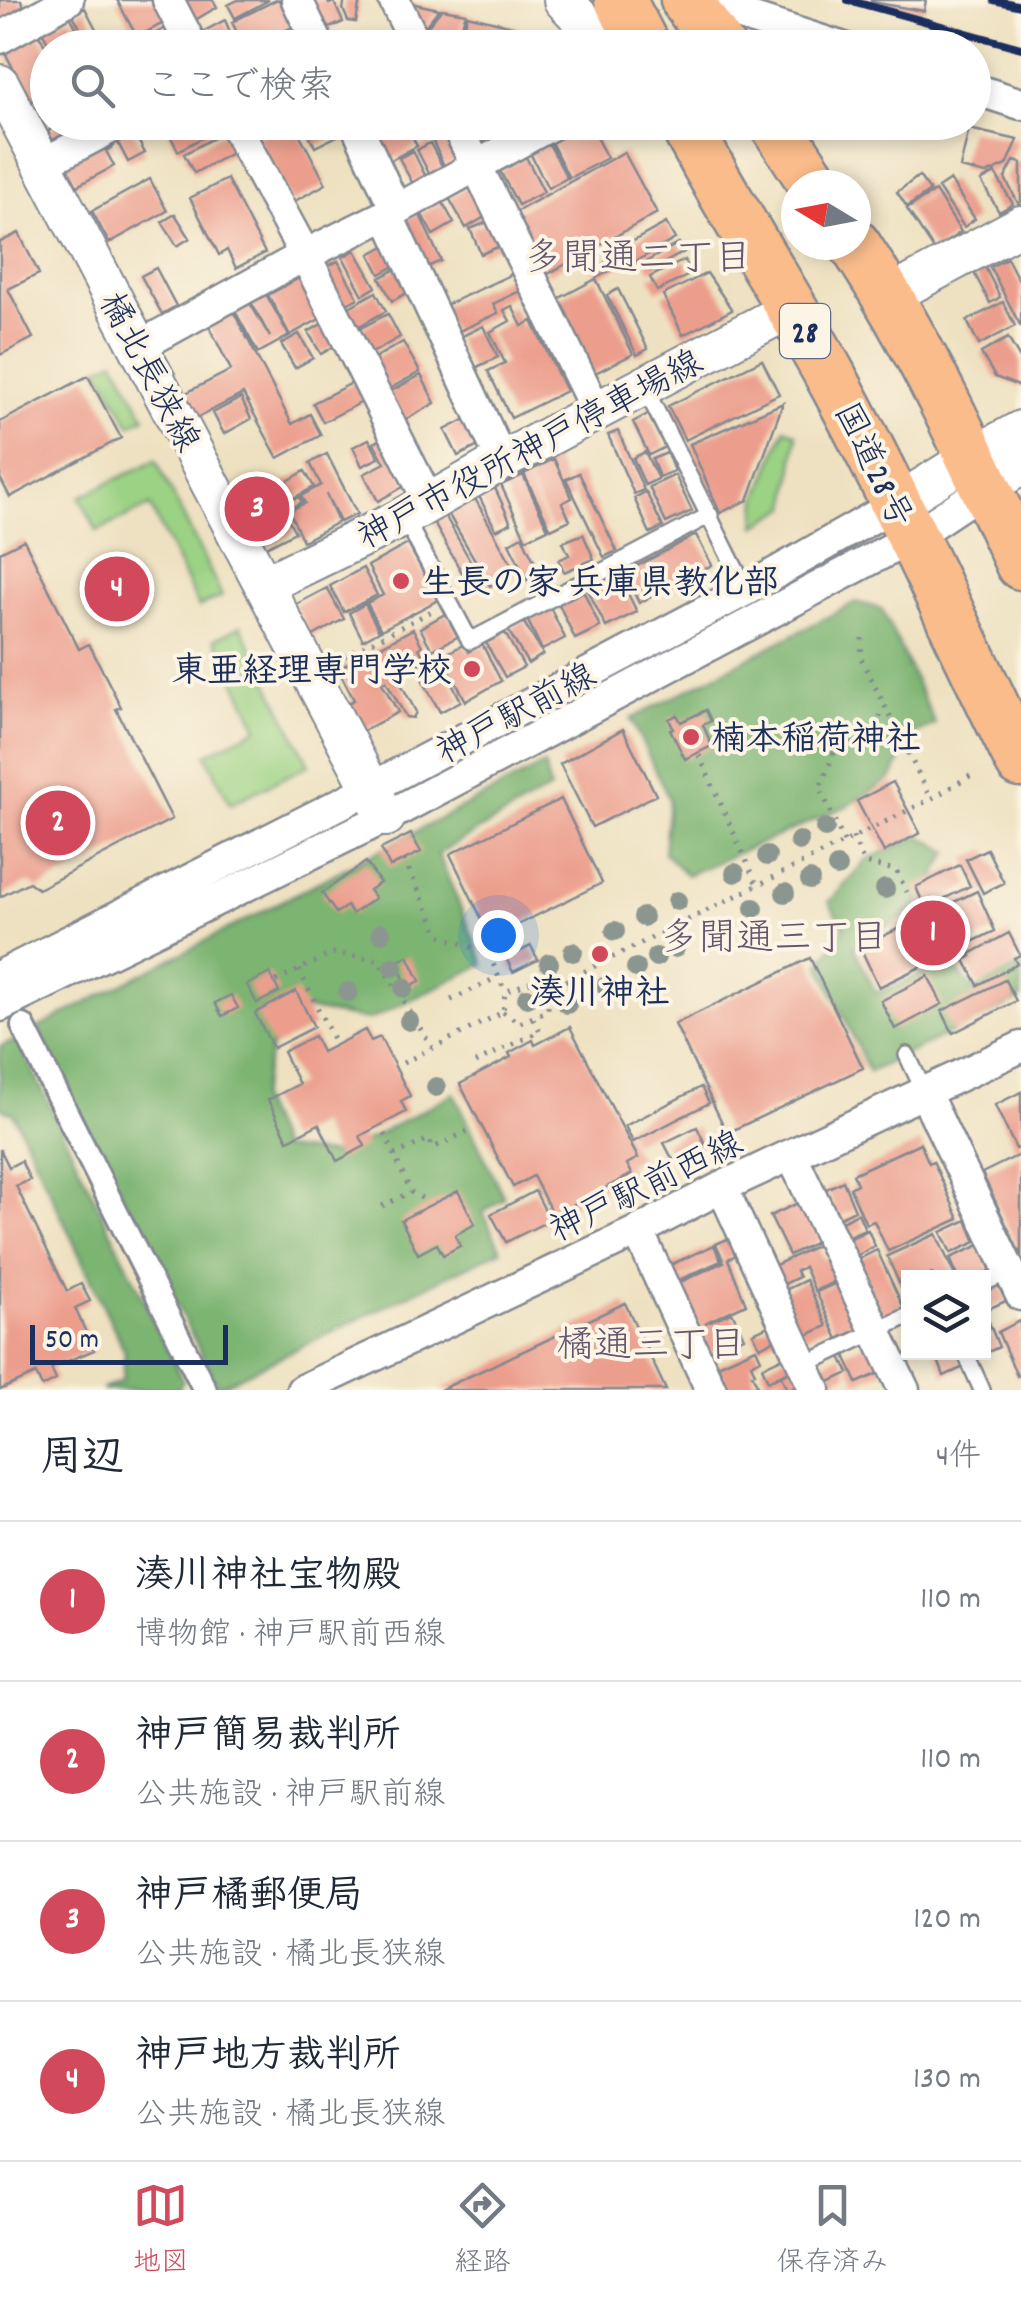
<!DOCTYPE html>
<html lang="ja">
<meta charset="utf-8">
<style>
body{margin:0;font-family:Dekko,"Klee One",sans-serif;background:#f2f2f3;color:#1f2937}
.controls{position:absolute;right:30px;bottom:30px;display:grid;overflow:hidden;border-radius:0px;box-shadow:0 5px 15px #0003}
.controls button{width:90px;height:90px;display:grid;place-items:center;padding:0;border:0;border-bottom:2px solid #e0e1e3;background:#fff;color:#1f2937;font:50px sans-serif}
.compass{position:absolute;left:781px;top:170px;width:90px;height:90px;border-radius:50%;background:#fff;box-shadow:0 5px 15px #0003;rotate:280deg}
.scale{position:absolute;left:30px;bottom:25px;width:198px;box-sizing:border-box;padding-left:10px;border:5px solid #1b2f5e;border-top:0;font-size:28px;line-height:35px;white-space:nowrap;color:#1b2f5e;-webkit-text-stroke:8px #fcf5e5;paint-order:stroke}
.you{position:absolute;left:498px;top:935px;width:35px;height:35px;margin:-25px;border:8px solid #fff;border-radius:50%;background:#1a73e8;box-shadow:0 0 0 15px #1a73e833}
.badge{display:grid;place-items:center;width:65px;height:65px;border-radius:50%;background:#d1495b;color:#fff;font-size:32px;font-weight:700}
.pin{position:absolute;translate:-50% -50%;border:5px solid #fff;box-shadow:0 2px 10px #0006}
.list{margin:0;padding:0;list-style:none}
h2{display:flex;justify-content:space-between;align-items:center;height:130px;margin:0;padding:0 40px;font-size:42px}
h2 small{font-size:32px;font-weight:400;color:#747a83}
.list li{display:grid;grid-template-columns:65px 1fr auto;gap:30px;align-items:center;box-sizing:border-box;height:160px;padding:0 40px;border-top:2px solid #e0e1e3}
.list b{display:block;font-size:38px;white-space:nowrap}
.list p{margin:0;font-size:32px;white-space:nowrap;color:#747a83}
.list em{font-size:32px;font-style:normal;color:#747a83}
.icon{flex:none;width:55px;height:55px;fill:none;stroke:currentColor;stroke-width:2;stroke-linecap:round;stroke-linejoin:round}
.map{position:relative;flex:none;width:1021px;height:1390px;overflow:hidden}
.search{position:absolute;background:#fff;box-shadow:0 5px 15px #0003;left:30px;right:30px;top:30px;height:110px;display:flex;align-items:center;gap:25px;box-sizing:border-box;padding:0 35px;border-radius:55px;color:#747a83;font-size:38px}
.sheet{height:770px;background:#fff}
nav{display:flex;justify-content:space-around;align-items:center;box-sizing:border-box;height:140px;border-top:2px solid #e0e1e3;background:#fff;font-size:28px;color:#747a83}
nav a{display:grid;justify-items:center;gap:5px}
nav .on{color:#d1495b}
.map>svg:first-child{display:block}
.green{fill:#9bd283;stroke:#5b8070;stroke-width:2.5}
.forest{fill:#7cb471;stroke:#4c7268;stroke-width:2.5}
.building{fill:#ec9e8d}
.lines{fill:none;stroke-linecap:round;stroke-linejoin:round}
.service-casing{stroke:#848890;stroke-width:20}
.pedestrian-casing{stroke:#848890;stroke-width:28}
.minor-casing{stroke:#848890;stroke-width:35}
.tertiary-casing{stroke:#848890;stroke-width:42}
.trunk-casing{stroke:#848890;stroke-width:55}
.path{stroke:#848890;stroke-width:5;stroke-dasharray:2.5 8;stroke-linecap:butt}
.service{stroke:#fff;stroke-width:15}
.pedestrian{stroke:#fff;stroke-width:22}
.minor{stroke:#fff;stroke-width:30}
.tertiary{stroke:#fff;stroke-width:38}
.trunk{stroke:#fabc8b;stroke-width:50}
.rail{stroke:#1b2f5e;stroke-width:8}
.tree{fill:#8c9690}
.poi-dot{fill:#d1495b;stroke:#fcf5e5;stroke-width:4}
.labels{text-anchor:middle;stroke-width:8;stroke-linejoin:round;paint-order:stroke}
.shield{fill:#fcf5e5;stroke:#5e6a86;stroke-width:2.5}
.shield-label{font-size:32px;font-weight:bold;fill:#1b2f5e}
.street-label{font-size:35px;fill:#1b2f5e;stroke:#fcf5e5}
.poi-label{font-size:35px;font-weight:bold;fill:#1b2f5e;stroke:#fcf5e5;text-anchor:start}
.neighbourhood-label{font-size:38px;fill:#64566e;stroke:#fcf5e5}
</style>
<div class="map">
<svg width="1021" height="1390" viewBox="0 0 1021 1390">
<rect width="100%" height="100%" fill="#fcf5e5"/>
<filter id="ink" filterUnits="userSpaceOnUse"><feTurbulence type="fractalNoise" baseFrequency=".01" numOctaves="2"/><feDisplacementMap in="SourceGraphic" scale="20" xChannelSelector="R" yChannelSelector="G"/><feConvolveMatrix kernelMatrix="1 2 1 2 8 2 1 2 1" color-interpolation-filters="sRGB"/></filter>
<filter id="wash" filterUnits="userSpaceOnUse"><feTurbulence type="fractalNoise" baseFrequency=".0048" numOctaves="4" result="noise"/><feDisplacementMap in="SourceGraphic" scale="40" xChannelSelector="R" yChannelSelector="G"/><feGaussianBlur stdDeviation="2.25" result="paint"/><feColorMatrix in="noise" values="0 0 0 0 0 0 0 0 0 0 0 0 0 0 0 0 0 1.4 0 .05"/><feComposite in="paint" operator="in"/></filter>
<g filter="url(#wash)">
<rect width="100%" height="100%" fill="#eee1c1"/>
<path class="green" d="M115,360L145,417L130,425L99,368Z
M785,428L797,434L788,507L756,526L758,498Z
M156,460L222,596L199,607L150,506L97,531L80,497Z
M241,626L309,765L230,804L206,754L258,728L215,639Z"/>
<path class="forest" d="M856,602L882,609L935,724L893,745L900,761L892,778L847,806L687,875L664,853L669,799L631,719Z
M544,765L550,789L438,854L484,964L369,1020L303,1009L277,1022L259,1099L281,1149L340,1155L454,1093L504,1198L483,1212L501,1250L218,1387L38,1028Z
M921,836L949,852L916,909L854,947L876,993L950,964L975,990L1021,965V999L869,1072L820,964L844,928L829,902L868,859Z
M18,1040L183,1380L178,1390H101L122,1381L125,1352L13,1113L0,1108V1046Z"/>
<g id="blocks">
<path class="building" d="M0,0H21L26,11L0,24Z
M117,0H156L167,21L137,37Z
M184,0H213L217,7L195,20Z
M238,0H269L235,18L228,5Z
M276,0H279L292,27L252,48H244L232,22Z
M309,0H327L329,4L334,2L343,22L322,31Z
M345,0H360L356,22L348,21L343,9Z
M871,0H926L924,11L871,2Z
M401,1L439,9L419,34Z
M85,8L106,48H91L73,15Z
M442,9L466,13L456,42L445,48H427L420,36Z
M467,15L517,27L531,44L525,48H460Z
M70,16L87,48H51L42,31Z
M225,20L230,32L203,46L197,35Z
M169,26L177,42L167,48H130Z
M299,29L307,45L302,48H262Z
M38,33L48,51V92L31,101L4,51Z
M64,122H96L55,145L48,131Z
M183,122H224L225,125L178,151L168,131Z
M282,122H293L326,184L291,203L256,137Z
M303,122H344L347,131L315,147Z
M371,122H404L417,146L384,164Z
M487,122H520L522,127L498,141Z
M583,122H588L607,158L569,178L550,140Z
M129,124L145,153L128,162L113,133Z
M969,129L1018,140L1007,165L986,174L960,168Z
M228,130L239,149L194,173L184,154Z
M446,130L459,160L444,166L431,137Z
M107,134L114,146L106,151L114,166L77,186L62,158Z
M548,142L567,178L548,188L529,151Z
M430,143L443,168L430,175L417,150Z
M413,151L426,177L413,184L399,158Z
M624,152L657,213L548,274L514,213Z
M526,157L544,192L518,205L500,171Z
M1014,161L1021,163V202L1018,203L1005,178Z
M995,173L1013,204L999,212L981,181Z
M919,176L930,191L907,207L897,192Z
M150,179L167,211L109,243L92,211Z
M227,179L265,253L236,268L227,250L219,255L190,198Z
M950,180L975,219L964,227L938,188Z
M471,185L488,215L466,228L449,198Z
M935,191L961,232L934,250L907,209Z
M442,201L454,223L433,235L421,213Z
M419,213L441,261L421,270L399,222Z
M175,214L190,238L177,246L162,222Z
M495,219L505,244L481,254L470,229Z
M666,223L675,239L629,265L619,249Z
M19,233L39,274L8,289L33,338L0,355V242Z
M392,242L402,262L380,274L370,254Z
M679,243L684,252L651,270L646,262Z
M355,250L376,287L363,295L343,257Z
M618,255L623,264L598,277L594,269Z
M1007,258L1021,285V327L990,267Z
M685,260L691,274L657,291L650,277Z
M338,261L358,298L343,306L323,269Z
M982,261L1000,297L990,303L971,267Z
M401,266L414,289L392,301L380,278Z
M156,268L176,306L162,314L141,276Z
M519,271L526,288L493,304L498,313L453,334L441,307Z
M707,273L732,310L683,335L663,295Z
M303,276L325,316L290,335L268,295Z
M596,279L633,354L591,375L554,301Z
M618,289L648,349L637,355L607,295Z
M376,292L386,311L354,329L344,310Z
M266,294L289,336L258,353L235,311L250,303L270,337L251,302Z
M1003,302L1015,326L979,345L967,321Z
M512,306L522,326L532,321L566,391L511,418L488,371L505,363L490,332L510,321L504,310Z
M233,311L292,424L310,414L321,435L278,458L243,394L193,420L180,396L231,370L208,324Z
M388,314L400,337L368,355L355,331Z
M327,321L340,343L321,354L308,332Z
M483,326L498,357L471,370L456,339Z
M299,334L313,358L295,368L281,344Z
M1008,338L1021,360V387L995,377L981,353Z
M403,342L420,372L387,390L371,360Z
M762,360L779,394L685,440L668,406Z
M421,375L435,403L401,422L386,394Z
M88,376L121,438L10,497L0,478V422Z
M356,381L366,400L323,422L313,403Z
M241,398L251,419L224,434L213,413Z
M783,403L748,500L720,513L690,444Z
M648,414L665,447L649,455L633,422Z
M474,415L487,442L458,456L445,430Z
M618,431L644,490L634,494L608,435Z
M384,438L408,484L378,501L364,474L385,463L374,443Z
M369,439L379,458L362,466L353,447Z
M645,452L658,479L645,485L633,458Z
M667,453L674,471L659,477L652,459Z
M327,454L357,514L340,522L326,494L338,522L303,541L289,511L305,503L301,496L321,485L310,463Z
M554,459L572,498L562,503L570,520L551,529L524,474Z
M305,471L314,487L292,499L299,497L302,502L282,514L285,513L295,532L266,547L244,506Z
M579,473L617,551L604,557L566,479Z
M523,475L548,529L526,539L501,485Z
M675,475L692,511L666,523L649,487Z
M495,488L511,523L496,530L479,496Z
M646,492L663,527L650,533L634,498Z
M473,495L516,572L490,586L446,510Z
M443,512L485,587L474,594L431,518Z
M583,534L594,559L564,572L559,560L569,555L563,542Z
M696,535L712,565L639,603L624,573Z
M522,536L540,573L527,580L509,543Z
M24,540L79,649L89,644L121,707L116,709L172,819L38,889L29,882L0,897V552Z
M408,544L438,600L381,630L367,603L383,595L368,566Z
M363,568L377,595L344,612L330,586Z
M618,573L637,612L606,627L587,588Z
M327,588L344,619L311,637L295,605Z
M583,590L600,627L575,639L558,602Z
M365,604L379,631L363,640L349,613Z
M550,607L565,638L542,650L527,619Z
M447,613L459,636L432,650L420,628Z
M523,621L543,654L528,664L508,630Z
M413,629L422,646L419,648L425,660L397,676L416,712L413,718L406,717L386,681L382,683L398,712L363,731L348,703L354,700L338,669Z
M505,633L524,667L505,677L486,643Z
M465,644L468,652L482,644L501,681L466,701L442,656Z
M440,660L461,701L440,712L418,671Z
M706,710L711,721L703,725L712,746L685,759L670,729L673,728L669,719L677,715L681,722Z
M623,729L656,795L592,827L560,764Z
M893,782L920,833L884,852L857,801Z
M561,799L602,883L491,938L450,854Z
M411,834L421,852L390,867L381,849Z
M987,849L1004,883L983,893L966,859Z
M366,862L380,883L369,890L375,898L352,914L347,906L336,913L322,893Z
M960,865L970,886L925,908L916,887Z
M977,891L995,931L879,987L860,947Z
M1009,933L1020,955L1014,958L1017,964L978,985L965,960L971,956L970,954Z
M531,946L538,960L513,972L506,958Z
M408,956L420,981L408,987L396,962Z
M810,958L863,1068L727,1133L675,1024Z
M270,973L279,992L257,1003L247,985Z
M928,976L942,1004L895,1029L881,1001Z
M1005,980L1016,1001L953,1033L942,1011Z
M296,991L314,1027L273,1048L255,1013Z
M231,995L238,1008L222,1016L215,1003Z
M570,1027L638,1158L627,1164L632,1174L553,1215L533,1176L513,1187L460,1084L511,1057L509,1053L533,1040L535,1045Z
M365,1030L371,1041L380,1037L410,1096L401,1101L406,1112L360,1136L365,1146L337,1161L319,1124L288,1140L268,1100L299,1084L283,1052L314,1036L322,1052Z
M701,1087L709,1103L633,1142L625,1126Z
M1021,1092V1147L1016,1149L995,1105Z
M697,1127L705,1144L673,1160L664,1143Z
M920,1143L929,1163L933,1161L959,1219L888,1251L874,1221L866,1224L850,1188L857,1184L853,1174Z
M0,1149L9,1167L21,1161L30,1180L16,1186L67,1291L81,1284L90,1301L75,1308L94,1350L51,1368L56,1380L42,1387L36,1374L0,1390Z
M1021,1154V1256L982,1173Z
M843,1181L855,1210L838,1218L826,1189Z
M458,1191L475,1224L455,1235L460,1246L443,1255L437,1244L418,1254L401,1220Z
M535,1191L550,1220L506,1242L491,1214Z
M802,1201L821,1240L789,1255L770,1216Z
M858,1213L865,1229L847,1237L840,1222Z
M967,1220L976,1242L951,1253L941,1232Z
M868,1230L875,1246L854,1257L846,1240Z
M936,1234L956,1278H934L932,1274L923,1278H908V1284L901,1287L887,1256Z
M737,1235L744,1251L728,1259L746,1304L705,1323L732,1312L744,1337L710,1353L678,1283L724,1262L716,1244Z
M714,1245L721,1261L677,1281L670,1265Z
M818,1245L824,1260L828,1258L838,1280L815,1291L804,1267L796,1271L799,1277L778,1287L769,1268Z
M980,1245L991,1271L976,1278H958L950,1258Z
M877,1250L904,1309L883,1319L857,1260Z
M806,1280L827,1326L802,1338L781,1292Z
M841,1281L862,1328L838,1339L816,1292Z
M1000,1282L1008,1300L986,1310L984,1290Z
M625,1303L666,1390H440L564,1332Z
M984,1310L999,1347L977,1357L975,1352H984Z
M1020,1321L1021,1374L1017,1376L998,1332Z
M777,1322L783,1335L760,1347L753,1333Z
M871,1341L884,1371L857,1383L844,1353Z
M756,1348L761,1359L751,1364L755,1373L752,1374L757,1385L746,1390H729L718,1365Z
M935,1352H957L964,1367L944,1376Z
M792,1353L807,1382L787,1390L781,1376L793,1369L768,1381L762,1367Z
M840,1355L849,1373L823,1385L815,1366Z"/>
</g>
</g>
<g filter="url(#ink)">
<use href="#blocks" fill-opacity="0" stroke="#848890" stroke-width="2.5"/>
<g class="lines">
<g class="service-casing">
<path id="service" d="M645,388L746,590
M404,517L470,641L710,515
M907,1055L925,1093
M984,1283L1010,1271
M965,1352L982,1390
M804,1365L908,1316"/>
</g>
<g class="pedestrian-casing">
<path id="pedestrian" d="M23,1026L205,1390"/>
</g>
<g class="minor-casing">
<path id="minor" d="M168,0L193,48
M297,0L320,48
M394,0L418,48
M694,0L844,48
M0,38L68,0
M974,89L1021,104
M233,122L305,255L429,502
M355,122L396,210
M455,122L596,410
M42,164L122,122
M387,214L502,461
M138,347L305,255L396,210L556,122
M0,976L371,788L746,590L896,504
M0,1006L386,817L911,538L986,488
M925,1093L1021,1295
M792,1156L904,1390
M722,1187L815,1390
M638,1231L711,1390
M302,1390L638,1231L722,1187L1021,1047"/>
</g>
<g class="tertiary-casing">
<path id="tertiary" d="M563,0L609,48
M0,84L386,817
M889,296L1021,225
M986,488L1021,465
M896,504L971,457L1021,430
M264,585L404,517L502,461L792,308"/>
</g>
<g class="trunk-casing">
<path id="trunk" d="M620,0L645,48
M686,0L720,48
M684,122C731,212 788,297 836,386C902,509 959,637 1021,762
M774,122L815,185
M855,245C921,345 971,455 1021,564"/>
</g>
<path class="path" d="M862,638L861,658L931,799
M335,661L432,611
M699,755L757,885
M853,837L864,863L896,870L907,892
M844,842L820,788L834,753L874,732L883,708
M404,860L440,935L489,954L505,992
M299,970L333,1039
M276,981L333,953L378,960L432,1047
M451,1000L498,977
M503,1012L520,1023L548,1010L549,990
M403,1063L503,1012L505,992L535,980L549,989L931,799L973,774
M475,1063L540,1031L533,1018
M385,1134L411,1192L425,1200
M394,1155L429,1139L433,1148L474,1128
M382,1206L411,1192"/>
<use href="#service" class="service"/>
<use href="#pedestrian" class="pedestrian"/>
<use href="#minor" class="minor"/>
<use href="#tertiary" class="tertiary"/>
<use href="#trunk" class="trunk"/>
<path class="rail" d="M848,0L1021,48
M994,0L1021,6"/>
</g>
<g class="tree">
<circle cx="825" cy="828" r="10"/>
<circle cx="799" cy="841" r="10"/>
<circle cx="767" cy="856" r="10"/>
<circle cx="837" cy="867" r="10"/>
<circle cx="735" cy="873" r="10"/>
<circle cx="810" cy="880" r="10"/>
<circle cx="885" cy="889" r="10"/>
<circle cx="785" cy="893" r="10"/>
<circle cx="677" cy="901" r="10"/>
<circle cx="754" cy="908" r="10"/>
<circle cx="643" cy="917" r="10"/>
<circle cx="615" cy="931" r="10"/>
<circle cx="381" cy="933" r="10"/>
<circle cx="675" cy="948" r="10"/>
<circle cx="573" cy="952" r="10"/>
<circle cx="656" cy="957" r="10"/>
<circle cx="549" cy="963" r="10"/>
<circle cx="393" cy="967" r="10"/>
<circle cx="636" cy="968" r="10"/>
<circle cx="606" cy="986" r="10"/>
<circle cx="404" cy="988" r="10"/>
<circle cx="348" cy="992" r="10"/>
<circle cx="527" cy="998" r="10"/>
<circle cx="567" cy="1004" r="10"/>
<circle cx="409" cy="1021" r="10"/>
<circle cx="436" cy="1087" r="10"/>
</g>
</g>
<g class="poi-dot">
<circle cx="401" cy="581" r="10"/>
<circle cx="472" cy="669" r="10"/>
<circle cx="691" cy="737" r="10"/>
<circle cx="600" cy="954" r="10"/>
</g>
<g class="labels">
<rect class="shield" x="780" y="304" width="50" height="54" rx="8"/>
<g class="shield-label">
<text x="805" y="342">28</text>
</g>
<g class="street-label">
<text transform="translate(151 371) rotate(62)" y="12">橘北長狭線</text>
<text transform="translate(529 448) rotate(-28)" y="12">神戸市役所神戸停車場線</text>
<text transform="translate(875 464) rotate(64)" y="12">国道28号</text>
<text transform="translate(515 712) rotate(-28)" y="12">神戸駅前線</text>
<text transform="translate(645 1185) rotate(-26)" y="12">神戸駅前西線</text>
</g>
<g class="poi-label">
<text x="421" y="593">生長の家 兵庫県教化部</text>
<text x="452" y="681" text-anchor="end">東亜経理専門学校</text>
<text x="711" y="749">楠本稲荷神社</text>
<text x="600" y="1003" text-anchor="middle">湊川神社</text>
</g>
<g class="neighbourhood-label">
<text x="638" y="269">多聞通二丁目</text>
<text x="774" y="949">多聞通三丁目</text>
<text x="651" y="1356">橘通三丁目</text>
</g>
</g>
</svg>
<div class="controls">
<button><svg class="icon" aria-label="layers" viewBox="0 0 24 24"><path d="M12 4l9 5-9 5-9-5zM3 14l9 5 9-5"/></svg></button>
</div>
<svg class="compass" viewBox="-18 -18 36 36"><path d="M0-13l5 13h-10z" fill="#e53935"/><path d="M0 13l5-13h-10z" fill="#747a83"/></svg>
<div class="scale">50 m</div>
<div class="you"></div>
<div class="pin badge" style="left:933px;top:933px">1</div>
<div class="pin badge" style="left:58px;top:823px">2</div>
<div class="pin badge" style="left:257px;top:509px">3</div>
<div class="pin badge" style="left:117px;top:589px">4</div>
<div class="search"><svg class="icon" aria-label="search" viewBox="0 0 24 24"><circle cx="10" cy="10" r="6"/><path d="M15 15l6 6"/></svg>ここで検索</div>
</div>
<section class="sheet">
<h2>周辺<small>4件</small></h2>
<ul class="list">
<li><span class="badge">1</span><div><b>湊川神社宝物殿</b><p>博物館 · 神戸駅前西線</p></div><em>110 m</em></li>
<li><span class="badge">2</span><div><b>神戸簡易裁判所</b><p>公共施設 · 神戸駅前線</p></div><em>110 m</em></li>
<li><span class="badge">3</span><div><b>神戸橘郵便局</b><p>公共施設 · 橘北長狭線</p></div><em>120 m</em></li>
<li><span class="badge">4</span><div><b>神戸地方裁判所</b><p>公共施設 · 橘北長狭線</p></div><em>130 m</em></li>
</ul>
</section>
<nav>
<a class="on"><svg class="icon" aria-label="map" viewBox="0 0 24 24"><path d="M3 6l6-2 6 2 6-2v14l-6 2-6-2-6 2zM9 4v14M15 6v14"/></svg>地図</a>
<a><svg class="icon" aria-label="directions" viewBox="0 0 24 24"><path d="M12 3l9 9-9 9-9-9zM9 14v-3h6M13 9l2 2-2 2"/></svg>経路</a>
<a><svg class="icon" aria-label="saved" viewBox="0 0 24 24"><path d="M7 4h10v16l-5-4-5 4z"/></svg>保存済み</a>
</nav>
